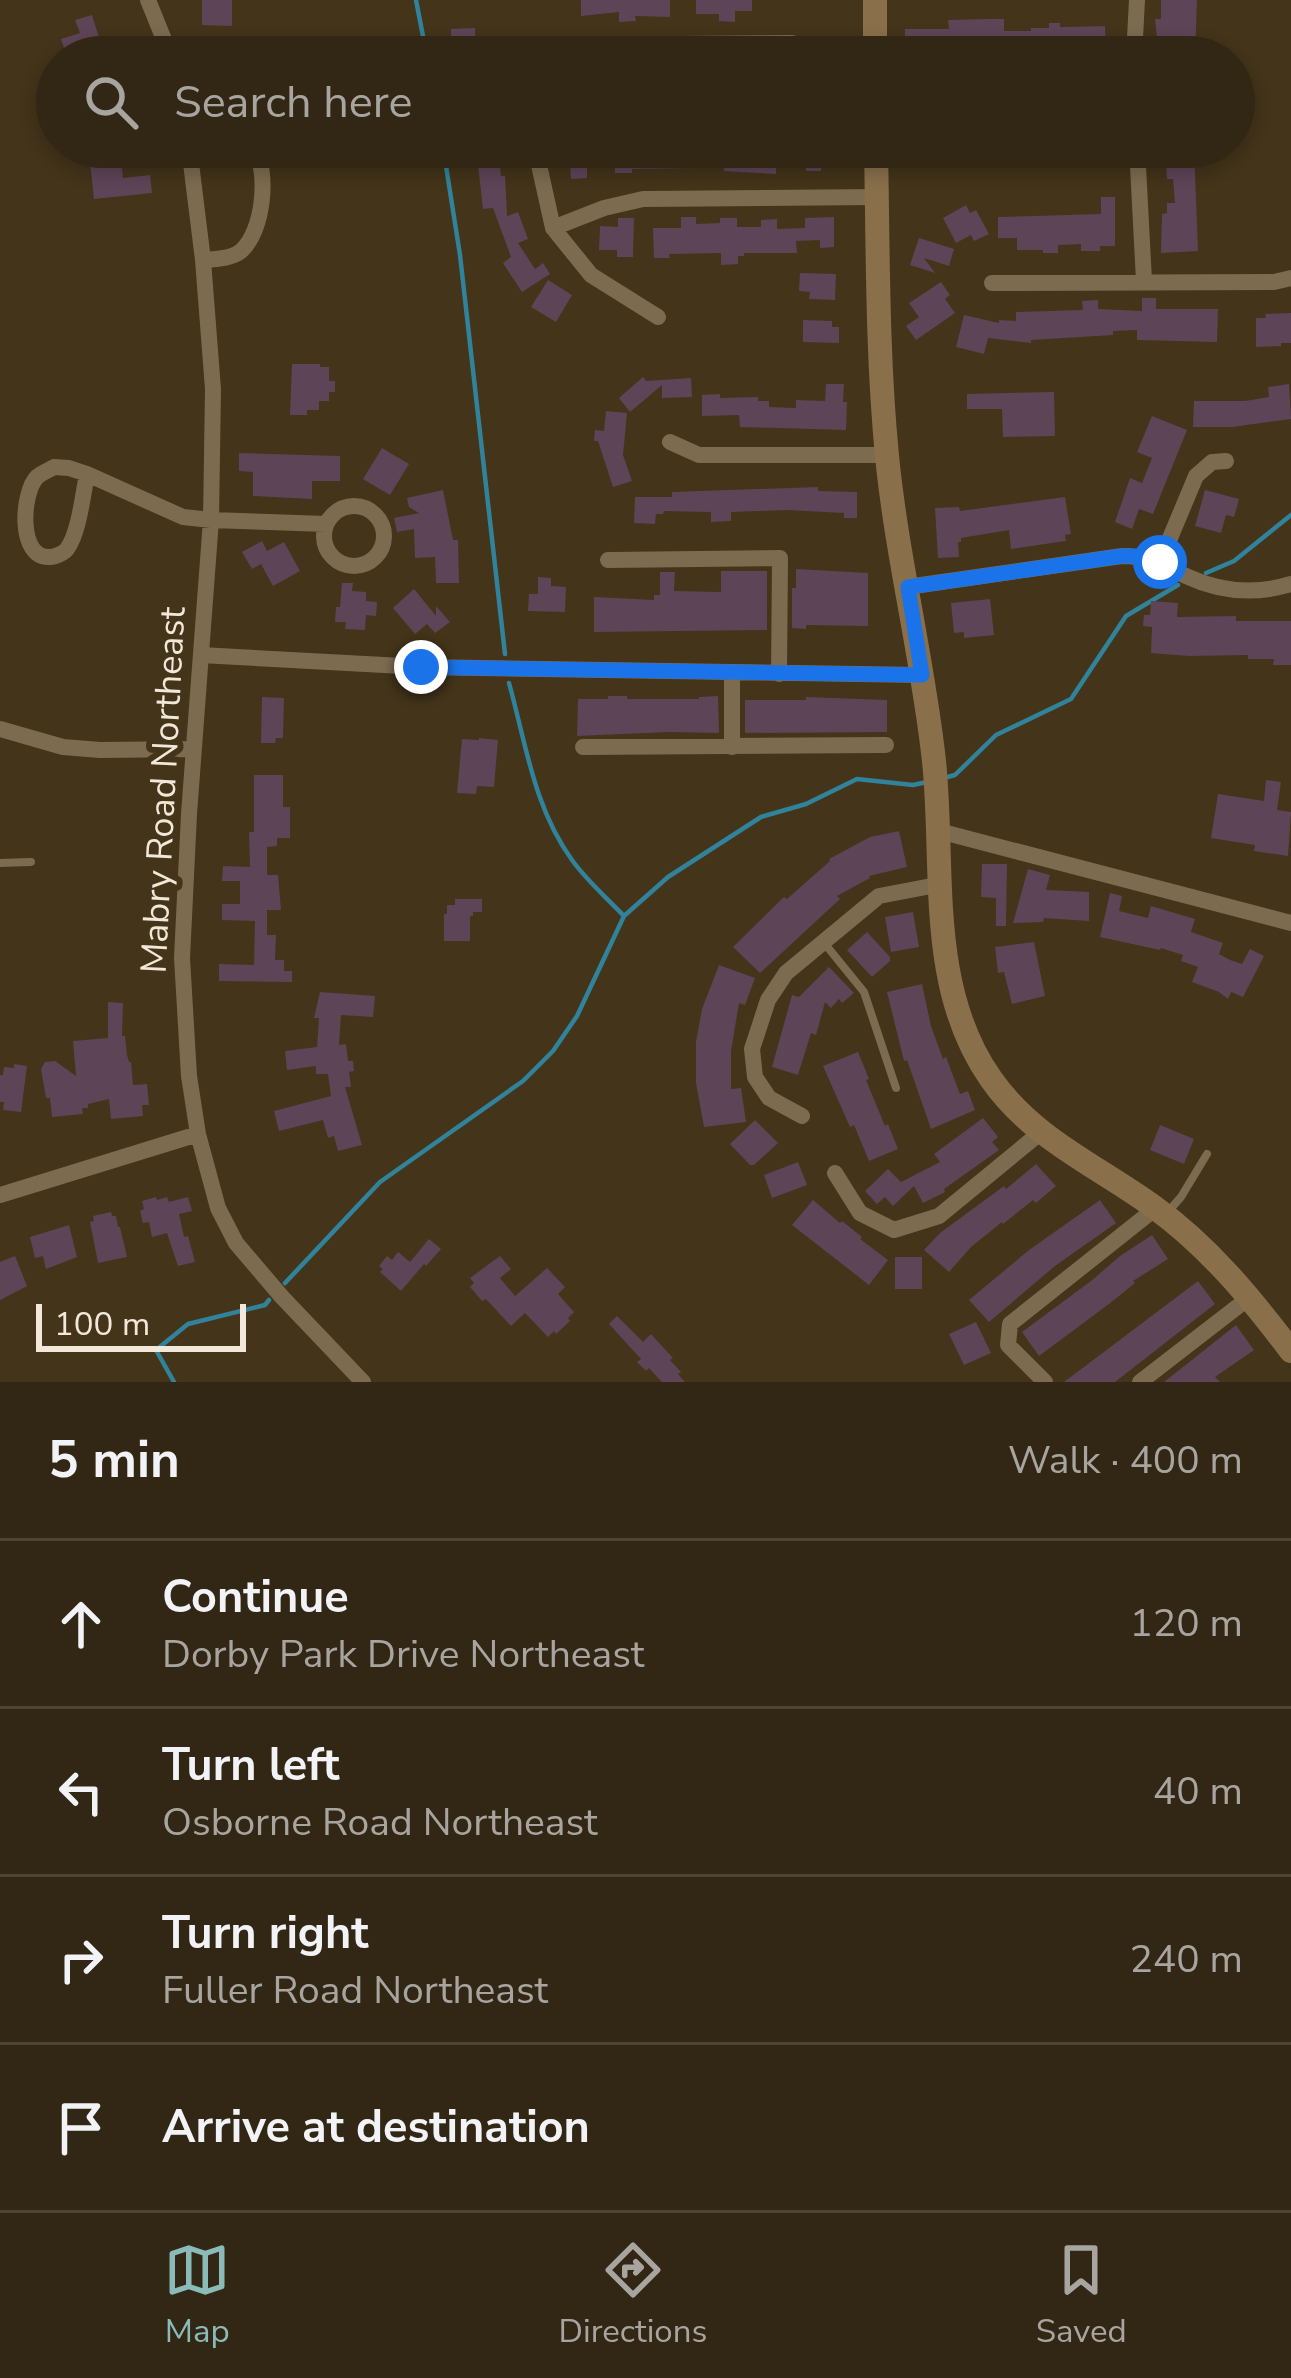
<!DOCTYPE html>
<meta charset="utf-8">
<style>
body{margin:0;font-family:"Nunito Sans",sans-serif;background:#3a2f1d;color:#f1f3f6}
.scale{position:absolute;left:36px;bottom:30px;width:210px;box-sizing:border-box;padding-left:12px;border:6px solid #f2e8d9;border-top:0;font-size:33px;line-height:42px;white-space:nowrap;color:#f2e8d9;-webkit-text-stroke:9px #43341a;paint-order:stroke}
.stop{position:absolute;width:36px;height:36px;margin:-27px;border:9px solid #1a73e8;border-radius:50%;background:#fff}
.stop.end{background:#1a73e8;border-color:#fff;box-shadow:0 3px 12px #0008}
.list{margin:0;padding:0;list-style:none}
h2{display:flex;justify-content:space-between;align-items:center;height:156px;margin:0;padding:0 48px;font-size:51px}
h2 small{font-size:39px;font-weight:400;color:#a8a5a0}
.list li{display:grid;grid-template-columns:78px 1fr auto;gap:36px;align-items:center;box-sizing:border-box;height:168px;padding:0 48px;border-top:3px solid #4d4434}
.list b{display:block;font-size:45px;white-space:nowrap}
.list p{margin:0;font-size:39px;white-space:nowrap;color:#a8a5a0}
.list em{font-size:39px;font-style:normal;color:#a8a5a0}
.icon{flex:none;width:66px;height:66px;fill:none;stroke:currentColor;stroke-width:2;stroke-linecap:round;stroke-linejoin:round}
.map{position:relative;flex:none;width:1291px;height:1382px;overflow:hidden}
.search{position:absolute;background:#322714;box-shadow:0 6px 18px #0003;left:36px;right:36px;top:36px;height:132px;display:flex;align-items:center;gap:30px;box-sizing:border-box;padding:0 42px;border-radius:66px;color:#a8a5a0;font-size:45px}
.sheet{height:828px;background:#322714}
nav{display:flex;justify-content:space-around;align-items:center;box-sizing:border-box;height:168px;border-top:3px solid #4d4434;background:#322714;font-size:33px;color:#a8a5a0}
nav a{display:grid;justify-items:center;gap:6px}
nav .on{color:#8bbbb9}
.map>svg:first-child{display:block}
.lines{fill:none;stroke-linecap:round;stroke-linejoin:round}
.stream{stroke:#30839b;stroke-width:4.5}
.building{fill:#5e4457}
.lane{stroke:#7c6b4f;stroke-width:8}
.street{stroke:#7c6b4f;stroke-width:16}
.secondary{stroke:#89704a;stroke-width:24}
.route{stroke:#1a73e8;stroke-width:15}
.labels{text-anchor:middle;stroke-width:12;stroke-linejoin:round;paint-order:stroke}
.street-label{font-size:36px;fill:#f2e8d9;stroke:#43341a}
</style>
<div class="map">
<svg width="1291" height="1382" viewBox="0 0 1291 1382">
<rect width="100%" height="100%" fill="#43341a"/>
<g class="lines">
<path class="stream" d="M416,0L427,57
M443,147L460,255L505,654
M1206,573L1234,561L1291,515
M509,683C526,744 534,808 572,860C587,881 607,898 624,916
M944,778L955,775L996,735L1071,699L1126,616L1178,585
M285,1283L380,1182L523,1081L553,1051L577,1016L624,916L668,877L761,817L806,804L857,779L913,785L927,782
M174,1382L156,1350L188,1324L265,1305L269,1300"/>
</g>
<path class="building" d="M202,0H232V26L202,25Z
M581,0H670V17L635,16L636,21L619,22V12L581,16Z
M696,0H752V11H735V22L719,21V14H696Z
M1161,0H1197L1195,57H1159L1155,19H1161Z
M92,15L105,57H67L61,39L80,33L75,20Z
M988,19H1004V31H1031V28H1049V23H1060V27L1105,26L1106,56L1031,57V50L1001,49V57H987V53H964V57H905V29H949L948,20Z
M475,28V40H480V56H451V29Z
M94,147H113V151L120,150L123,178L150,175L152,193L94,199L89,153H95Z
M476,147H498L501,176H505L507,216L518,212L528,239L518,243L535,269L543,263L550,274L522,292L503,263L511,257L493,208L483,209Z
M555,147H836L837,160H821V171H806V165L776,164V174L724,171L725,159H695V168L632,169V173H615V164L587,165V178L571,179L570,161H556Z
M1165,147H1194L1198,251L1161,253L1162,214L1167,213V203H1175L1173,179H1167Z
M1101,197H1115V246H1100V251H1081V244L1058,245V253H1043V250H1017V238H998V217L1101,214Z
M966,205L970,213L976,210L989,234L974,241L971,235L956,243L943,218Z
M681,217H696V224L720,223V218H737V227H761V220L777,219V229L805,228V218L834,217V247L820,248V240L796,241L797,253H744V256H738V264L721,265V253L669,254L670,258H654L653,228H681Z
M618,218H634L633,257H617V250H599L600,226L618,227Z
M919,238L954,249L949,266L924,258L935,273L910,265Z
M800,273L836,274L835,300L809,299L810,292L799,291Z
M548,280L572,295L556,322L531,307Z
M941,282L950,295L945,299L955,313L916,340L906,326L919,317L909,303Z
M1142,298H1156V309H1218L1217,342L1137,340V330L1113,331V335L1031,340V343L988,338L984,354L956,347L964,315L999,323V320L1016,321V312L1083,310L1082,301L1098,300V309L1142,311Z
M1291,313V343H1281V346L1256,347V318H1266L1265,314Z
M803,320L832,321V327H839V343L803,342Z
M292,364H320V367H329V381H335V392H329V401H319V410H307V415H290Z
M643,377L646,381L691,378L692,397L662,398V385L630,412L619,398Z
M826,384H844L843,402H847L846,430L740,427L739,415L702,416V395L720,394V398L758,397V401H769V407L796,408V400L825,401Z
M1289,384L1291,419L1232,427H1193L1194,401H1245L1269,397L1268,387Z
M1054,392L1055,436L1003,437L1002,409H967V394Z
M606,411L627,413L623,455L632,481L613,487L598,441H594L595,430L604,431Z
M1152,416L1187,430L1153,514L1139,509L1132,529L1115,522L1130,478L1142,483L1152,458L1137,452Z
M382,448L409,464L390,495L363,479Z
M239,453L340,456V481H312V499L253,496V472L239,471Z
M818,487V491L857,492V518H844V513L787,510L731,512V521L711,522V512L664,511L663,514H656L655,524L634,523L635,497H672V492Z
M443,490L453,540H458L459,583H436L435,557L415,558L414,529L397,532L394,518L419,513L409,507L407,498Z
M1205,490L1239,499L1234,517L1226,515L1221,533L1195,526Z
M1065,497L1071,534L1065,535L1066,541L1011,549L1009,530L961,538V542H958L959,557L938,558L935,508L959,507L960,511Z
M262,541L267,551L284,542L300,571L273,586L261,564L252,569L242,552Z
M796,569L868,573V626L806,625V629L792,628V588H796Z
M721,571H767V630L594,632V597L654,600V595H660V572H675L674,591L721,592Z
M538,577L551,578V586L566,587L565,612L528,611L529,594H538Z
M342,583H353L352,591L366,592V601L377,602L376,616L366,615L365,630L345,629L346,622H335L336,607H340Z
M414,589L436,616V606L450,622L435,633L427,624L415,634L393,608Z
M990,599L994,635L964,638V632L954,633L951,603Z
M1151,601L1178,603L1177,617L1236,616V621H1291V665H1273L1274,659H1248V655L1189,656L1151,653L1152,627L1143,626L1144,615H1150Z
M608,696H627V699H699V697L718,696L719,733L669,732L577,736L578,699H608Z
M262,697L284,698L283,738H276L275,743H261Z
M806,697L887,700V732L745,733V700H806Z
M479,738L498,740L494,787L477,786L476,794L457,793L462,739L479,740Z
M254,775H283V807H290V838H277V846L267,847V875H278L281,910H267V935H276L275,960H284V971H292V982L219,981V964L254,965L255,921L222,920V904H240V881H222L223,866L250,867L249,832H254Z
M1266,780L1281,782L1277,810L1291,812L1288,856L1254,851L1255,845L1211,838L1218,794L1264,801Z
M899,831L907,867L869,876L870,878L837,896L840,899L760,973L733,947L784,897L787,899L830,861L829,859L870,837Z
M982,864H1007L1006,926H996V898L981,897Z
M1028,869L1050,875L1046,890L1089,892V921L1044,918L1043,922L1013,923Z
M1110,893L1122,896L1119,911L1148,918L1151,906L1195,919L1191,932L1223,943L1219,954L1230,960L1242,964L1250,949L1264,956L1243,997L1231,992L1228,999L1219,992L1192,982L1198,967L1181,961L1183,955L1161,948L1160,950L1100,937Z
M455,899H482V912H473V916H470V941H444V914H447V905H455Z
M913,912L919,947L891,952L885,917Z
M867,932L890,957V961L872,977L847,950Z
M1034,942L1045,996L1012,1004L1004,972L998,973L995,947Z
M719,965L755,978L745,1005L739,1003L731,1051V1089L741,1088L746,1122L704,1127L696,1083V1042L702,1009Z
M829,967L854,993L842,1003L839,999L831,1008L825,1002L816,1035L811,1033L798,1075L772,1067L792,995L799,997Z
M922,984L931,1026L943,1059L946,1057L960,1094L968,1091L975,1110L931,1129L907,1060L904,1061L887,992Z
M320,992L375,996L373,1017L341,1015L339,1045L346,1044L348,1061H353L354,1071L349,1072L351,1087H345L362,1145L338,1151L334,1136L328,1138L323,1120L279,1131L274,1111L331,1096L328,1074H316V1066L287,1070L285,1051L317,1047L319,1018H314Z
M108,1002L123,1003L122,1036H125L127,1055L129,1062H131L133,1085L147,1084L149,1105H142L143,1116L111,1119L109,1099L88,1104V1108H82L83,1114L52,1117L50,1098H46L41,1069L45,1062L55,1061L76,1076L73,1041L108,1038Z
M858,1052L869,1079L866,1080L885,1126L888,1124L898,1149L869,1161L854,1125L850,1127L823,1066Z
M14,1064L27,1066L21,1112L3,1110L4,1102H0V1075H3L4,1067L14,1068Z
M983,1118L998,1137L992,1142L999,1150L944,1189L945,1192L923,1203L914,1186L893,1206L885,1197L877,1204L865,1191L888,1169L901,1182L940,1162L934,1154Z
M755,1120L778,1143L754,1165H750L730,1144Z
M1160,1125L1194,1139L1184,1164L1150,1150Z
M798,1162L807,1185L772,1198L764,1175Z
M1036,1164L1056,1186L1036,1203L1033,1200L1003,1224L1002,1222L971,1247L949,1272L924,1250L940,1233L1004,1186L1006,1189Z
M156,1197L157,1200L167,1197L169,1202L188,1197L192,1211L179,1214L184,1237L188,1236L195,1262L178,1266L167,1233L152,1237L149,1222L143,1223L140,1211L144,1209L142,1201Z
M813,1200L840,1223L842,1221L862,1237L860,1239L888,1260L869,1285L792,1225Z
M1100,1200L1116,1223L1055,1266L989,1322L969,1300L1029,1250Z
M111,1212L112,1216H116L118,1227H120L127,1257L98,1263L90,1222L94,1221L93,1216Z
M69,1225L77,1257L46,1269L43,1256L35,1258L30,1237Z
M1152,1235L1168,1259L1133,1281L1135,1283L1109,1304L1039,1356L1022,1332L1091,1281L1120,1256Z
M429,1239L441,1249L426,1266L424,1264L401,1291L380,1272L383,1269L379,1266L387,1256L392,1260L398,1252L410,1262Z
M15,1256L27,1286L0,1300V1262Z
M500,1256L511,1269L500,1278L515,1296L547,1268L565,1287L558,1294L574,1312L568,1318L570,1321L556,1334L554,1331L548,1337L525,1313L511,1326L486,1299L482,1301L470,1287L474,1283L470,1278Z
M895,1257H922V1289H895Z
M1198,1281L1215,1304L1115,1382H1064Z
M617,1316L643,1342L651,1334L673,1358L670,1360L681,1372L678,1374L685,1382H662L649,1368L646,1371L637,1362L641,1359L609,1324Z
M976,1322L991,1353L964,1365L949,1334Z
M1236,1325L1254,1350L1215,1377L1220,1382H1164Z"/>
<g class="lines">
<path class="lane" d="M0,863L31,862
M825,944L864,992L896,1088
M1166,1214L1181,1197L1207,1154"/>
<path class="street" d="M148,0L171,57
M538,57L561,45L792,43
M1134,57L1137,0
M189,147L203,260L213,389L211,520L189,814L182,958L189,1076L198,1134L218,1208L236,1243L282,1297L363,1382
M535,147L553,228L591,275L658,317
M1137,147L1144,281
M553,228L604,208L643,199L877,197
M203,260C216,259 231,259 241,251C264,231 269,171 254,147
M992,283L1274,282L1291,278
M670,442L699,455H887
M54,467L69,468L87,474C83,494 79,533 67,549C64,553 55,557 50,557C17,559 22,492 37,477C41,473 49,470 54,467Z
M87,474L183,517L211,520L326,524
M324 536a30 30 0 1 1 60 0a30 30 0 1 1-60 0Z
M608,560L780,558L779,674
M1160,562L1196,476L1212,462L1226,461
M907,587L1122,556C1148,556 1164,565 1186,576C1220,592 1255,595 1291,584
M201,655L421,667L922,675
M732,673V747
M0,729L63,747L100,750L193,749
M583,747L886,745
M939,831L1291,923
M802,1116L769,1098L755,1077L752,1049L768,1000L786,973L879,896L942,884
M835,1173L860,1213L894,1230L939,1216L1040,1133
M0,1195L198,1134
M1045,1382L1008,1345L1010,1324L1156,1208
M1140,1382L1250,1297"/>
<path class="secondary" d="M875,0V57
M876,147C878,250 877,353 887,456C897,558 923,659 934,761C945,868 926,987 991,1079C1033,1139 1096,1165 1154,1207C1209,1247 1250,1297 1291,1351"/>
</g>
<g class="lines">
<path class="route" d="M421,667L922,675L908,587L1122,556H1140L1160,562"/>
</g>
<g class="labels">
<g class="street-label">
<text transform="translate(162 790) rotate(-87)" y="13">Mabry Road Northeast</text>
</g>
</g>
</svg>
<div class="scale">100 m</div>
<div class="stop" style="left:1160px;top:562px"></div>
<div class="stop end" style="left:421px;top:667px"></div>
<div class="search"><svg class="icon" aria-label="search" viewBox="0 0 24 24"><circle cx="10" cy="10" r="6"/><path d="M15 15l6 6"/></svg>Search here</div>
</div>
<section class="sheet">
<h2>5 min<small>Walk · 400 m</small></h2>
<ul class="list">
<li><svg class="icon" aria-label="ahead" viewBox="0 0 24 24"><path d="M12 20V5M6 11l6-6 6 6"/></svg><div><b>Continue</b><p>Dorby Park Drive Northeast</p></div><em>120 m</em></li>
<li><svg class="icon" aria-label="left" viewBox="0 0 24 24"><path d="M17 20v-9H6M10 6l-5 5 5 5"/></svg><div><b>Turn left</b><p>Osborne Road Northeast</p></div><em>40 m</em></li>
<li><svg class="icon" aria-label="right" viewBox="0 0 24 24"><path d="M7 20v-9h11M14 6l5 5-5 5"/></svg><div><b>Turn right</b><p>Fuller Road Northeast</p></div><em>240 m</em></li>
<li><svg class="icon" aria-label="arrive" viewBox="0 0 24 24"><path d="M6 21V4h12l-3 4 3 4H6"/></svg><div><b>Arrive at destination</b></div></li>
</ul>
</section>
<nav>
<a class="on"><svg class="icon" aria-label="map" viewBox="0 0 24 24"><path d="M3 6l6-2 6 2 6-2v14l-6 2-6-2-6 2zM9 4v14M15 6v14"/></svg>Map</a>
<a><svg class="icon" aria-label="directions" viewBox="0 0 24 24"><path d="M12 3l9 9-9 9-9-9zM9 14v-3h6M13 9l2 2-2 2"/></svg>Directions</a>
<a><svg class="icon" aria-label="saved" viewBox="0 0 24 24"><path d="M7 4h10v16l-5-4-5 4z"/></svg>Saved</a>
</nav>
